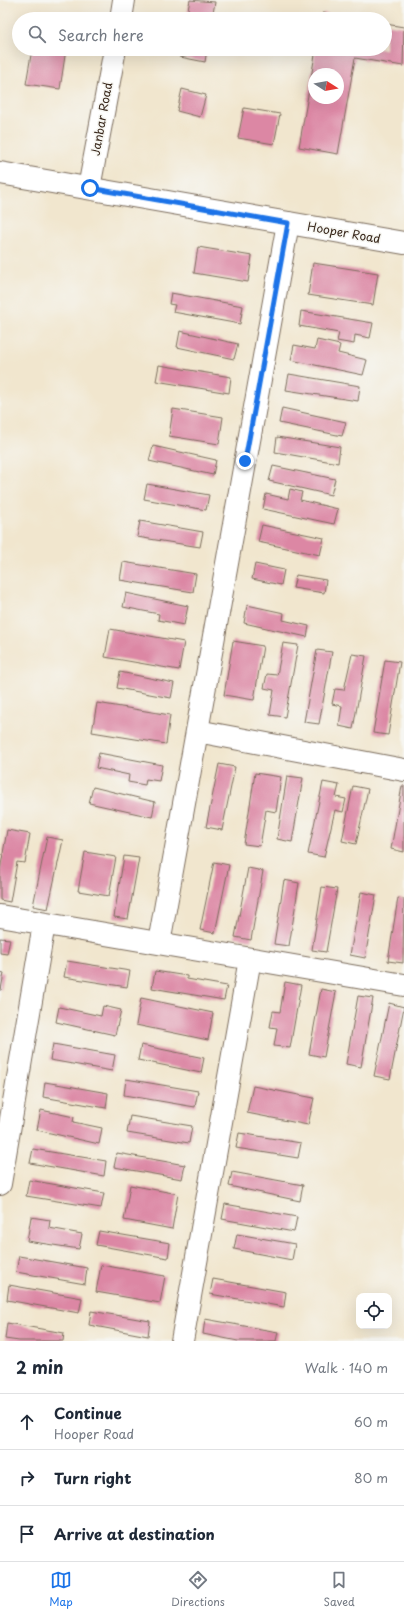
<!DOCTYPE html>
<meta charset="utf-8">
<style>
body{margin:0;font-family:"Playpen Sans",sans-serif;background:#f6f6f7;color:#1f2937}
.controls{position:absolute;right:12px;bottom:12px;display:grid;overflow:hidden;border-radius:8px;box-shadow:0 4px 16px #0002}
.controls button{width:36px;height:36px;display:grid;place-items:center;padding:0;border:0;border-bottom:1px solid #e0e1e3;background:#fff;color:#1f2937;font:20px sans-serif}
.compass{position:absolute;left:308px;top:68px;width:36px;height:36px;border-radius:50%;background:#fff;box-shadow:0 4px 16px #0002;rotate:101deg}
.stop{position:absolute;width:12px;height:12px;margin:-9px;border:3px solid #1a73e8;border-radius:50%;background:#fff}
.stop.end{background:#1a73e8;border-color:#fff;box-shadow:0 1px 4px #0008}
.list{margin:0;padding:0;list-style:none}
h2{display:flex;justify-content:space-between;align-items:center;height:52px;margin:0;padding:0 16px;font-size:17px}
h2 small{font-size:13px;font-weight:400;color:#747a83}
.list li{display:grid;grid-template-columns:26px 1fr auto;gap:12px;align-items:center;box-sizing:border-box;height:56px;padding:0 16px;border-top:1px solid #e0e1e3}
.list b{display:block;font-size:15px;white-space:nowrap}
.list p{margin:0;font-size:13px;white-space:nowrap;color:#747a83}
.list em{font-size:13px;font-style:normal;color:#747a83}
.icon{flex:none;width:22px;height:22px;fill:none;stroke:currentColor;stroke-width:2;stroke-linecap:round;stroke-linejoin:round}
.map{position:relative;flex:none;width:404px;height:1341px;overflow:hidden}
.search{position:absolute;background:#fff;box-shadow:0 4px 16px #0002;left:12px;right:12px;top:12px;height:44px;display:flex;align-items:center;gap:10px;box-sizing:border-box;padding:0 14px;border-radius:22px;color:#747a83;font-size:15px}
.sheet{height:220px;background:#fff}
nav{display:flex;justify-content:space-around;align-items:center;box-sizing:border-box;height:56px;border-top:1px solid #e0e1e3;background:#fff;font-size:11px;color:#747a83}
nav a{display:grid;justify-items:center;gap:2px}
nav .on{color:#1a73e8}
.map>svg:first-child{display:block}
.building{fill:#dc87a4;fill-rule:evenodd}
.lines{fill:none;stroke-linecap:round;stroke-linejoin:round}
.minor-casing{stroke:#7b6c5c;stroke-width:24}
.tertiary-casing{stroke:#7b6c5c;stroke-width:24}
.minor{stroke:#fff;stroke-width:22}
.tertiary{stroke:#fff;stroke-width:22}
.route{stroke:#1a73e8;stroke-width:5}
.labels{text-anchor:middle;stroke-width:3;stroke-linejoin:round;paint-order:stroke}
.street-label{font-size:12px;fill:#3b2a1e;stroke:#f6f6f2}
</style>
<div class="map">
<svg width="404" height="1341" viewBox="0 0 404 1341">
<rect width="100%" height="100%" fill="#f6f6f2"/>
<filter id="ink" filterUnits="userSpaceOnUse"><feTurbulence type="fractalNoise" baseFrequency=".025" numOctaves="2"/><feDisplacementMap in="SourceGraphic" scale="8" xChannelSelector="R" yChannelSelector="G"/><feConvolveMatrix kernelMatrix="1 2 1 2 8 2 1 2 1" color-interpolation-filters="sRGB"/></filter>
<filter id="wash" filterUnits="userSpaceOnUse"><feTurbulence type="fractalNoise" baseFrequency=".012" numOctaves="4" result="noise"/><feDisplacementMap in="SourceGraphic" scale="16" xChannelSelector="R" yChannelSelector="G"/><feGaussianBlur stdDeviation="0.9" result="paint"/><feColorMatrix in="noise" values="0 0 0 0 0 0 0 0 0 0 0 0 0 0 0 0 0 1.4 0 .05"/><feComposite in="paint" operator="in"/></filter>
<g filter="url(#wash)">
<rect width="100%" height="100%" fill="#f1e6ce"/>
<g id="blocks">
<path class="building" d="M190,0L215,2L212,19H186Z
M323,13L352,18V19H322Z
M385,24L404,27L403,66L355,58L338,154L299,147L316,49H385ZM314,74H338V98H314Z
M32,49H66L60,89L26,84Z
M181,49H207L205,62L180,57Z
M182,89L206,95L200,117L177,111Z
M244,108L280,114L274,144L238,138Z
M198,247L252,256L248,282L194,273Z
M313,263L378,273L373,305L308,295Z
M171,293L243,306L240,324L173,312L175,305L169,304Z
M301,311L373,323L370,338L355,335L354,344L337,341L339,333L299,326Z
M180,331L238,344L234,359L177,347Z
M317,340L340,345L338,353L367,360L363,375L291,360L294,345L315,349Z
M159,365L231,377L229,393L156,381Z
M289,374L360,386L358,401L286,390Z
M282,408L346,422L342,436L279,423Z
M173,409L223,417L219,444L169,436Z
M277,437L340,447L338,463L275,452Z
M153,446L216,460L213,475L149,461Z
M273,466L335,479L331,495L269,481Z
M147,484L209,495L206,510L144,499Z
M290,489L302,492L300,500L338,509L334,524L263,509L266,494L288,499Z
M140,521L203,532L200,547L137,537Z
M262,525L324,538L320,555L258,542Z
M123,562L196,574L193,592L120,580Z
M255,564L284,570L281,585L252,579Z
M296,575L326,580L324,593L293,588Z
M126,593L188,606L184,625L158,620L159,614L123,607Z
M247,605L284,613L283,620L309,626L307,637L244,623Z
M110,629L184,642L179,670L105,657Z
M233,641L263,646L254,700L224,695Z
M283,643L298,645L285,717L270,715L274,690L264,688L267,674L277,675Z
M317,650L332,652L319,724L304,722Z
M352,654L366,656L353,729L339,726L342,706L332,704L335,689L344,690Z
M385,660L400,662L388,735L373,733Z
M120,672L174,683L171,698L117,688Z
M97,703L170,715L166,744L92,732Z
M99,753L162,765L159,781L146,779L145,785L128,782L129,775L96,768Z
M219,764L235,767L222,830L206,827Z
M255,773L281,777L276,812L266,810L260,846L244,844Z
M287,776L303,778L292,842L277,839Z
M323,782L339,785L336,797L346,799L343,812L335,810L324,857L308,854Z
M353,786L368,789L356,844L342,841Z
M402,786H404V852L391,849Z
M93,787L155,802L152,817L89,803Z
M7,830L30,834L25,863L17,862L10,902L0,900V871Z
M47,837L63,840L48,909L33,906Z
M85,852L116,857L109,896L78,891Z
M124,856L139,858L128,919L114,917Z
M214,862L229,865L215,933L200,930Z
M248,868L263,871L251,940L235,937Z
M284,880L299,883L289,946L274,944Z
M322,887L337,889L326,952L312,950Z
M361,892L376,895L365,958L350,955Z
M398,898L404,899L403,963L388,961Z
M0,938L10,939L7,954L0,953Z
M67,961L130,971L127,987L64,977Z
M155,971L187,976V979L227,986L224,1000L152,988Z
M0,972L4,973L1,990H0Z
M285,982L301,985L290,1048L274,1046L277,1028L270,1027L273,1011L280,1012Z
M321,989L336,992L324,1057L309,1054Z
M358,996L373,998L361,1067L346,1064Z
M141,998L213,1013L208,1040L136,1025Z
M389,1003L404,1007L390,1079L374,1076Z
M103,1006L121,1010L115,1035L56,1022L59,1007L101,1016Z
M53,1044L115,1055L112,1071L50,1060Z
M141,1045L204,1058L201,1073L138,1060Z
M126,1079L198,1091L195,1107L124,1095Z
M45,1082L108,1093L106,1108L43,1097Z
M253,1086L314,1098L308,1125L247,1113Z
M41,1110L74,1117L73,1122L102,1128L99,1144L37,1130Z
M130,1116L192,1126L189,1143L127,1133Z
M239,1133L301,1143L298,1158L236,1148Z
M33,1149L106,1161L104,1176L30,1163Z
M117,1153L185,1165L182,1179L114,1167Z
M232,1172L303,1185L300,1201L229,1186Z
M29,1180L104,1193L101,1208L26,1196Z
M130,1185L178,1194L172,1229L124,1220Z
M225,1204L297,1217L294,1232L222,1219Z
M31,1217L50,1220L49,1228L82,1234L79,1249L27,1241Z
M99,1231L170,1243L168,1258L96,1245Z
M237,1234L295,1244L292,1260L234,1249Z
M19,1256L87,1268L85,1284L16,1272Z
M101,1265L165,1276L160,1303L96,1292Z
M213,1279L286,1292L284,1307L210,1294Z
M9,1285L82,1298L79,1313L7,1300Z
M91,1311L150,1321L148,1336L89,1325Z
M205,1319L278,1332L276,1341H238L203,1334Z
M7,1323L64,1333L63,1341H19L5,1339Z"/>
</g>
</g>
<g filter="url(#ink)">
<use href="#blocks" fill-opacity="0" stroke="#7b6c5c" stroke-width="1"/>
<g class="lines">
<g class="minor-casing">
<path id="minor" d="M121,19L124,0
M89,188L115,49
M197,731L404,770
M0,916L404,985
M159,943L288,223
M0,1184L44,924
M182,1341L250,959"/>
</g>
<g class="tertiary-casing">
<path id="tertiary" d="M0,173L404,243"/>
</g>
<use href="#minor" class="minor"/>
<use href="#tertiary" class="tertiary"/>
</g>
</g>
<g class="lines" filter="url(#ink)">
<path class="route" d="M90,188L288,223L245,461"/>
</g>
<g class="labels">
<g class="street-label">
<text transform="translate(102 119) rotate(-80)" y="4">Janbar Road</text>
<text transform="translate(344 233) rotate(10)" y="4">Hooper Road</text>
</g>
</g>
</svg>
<div class="controls">
<button><svg class="icon" aria-label="locate" viewBox="0 0 24 24"><circle cx="12" cy="12" r="6"/><path d="M12 2v4M12 18v4M2 12h4M18 12h4"/></svg></button>
</div>
<svg class="compass" viewBox="-18 -18 36 36"><path d="M0-13l5 13h-10z" fill="#e53935"/><path d="M0 13l5-13h-10z" fill="#747a83"/></svg>
<div class="stop" style="left:90px;top:188px"></div>
<div class="stop end" style="left:245px;top:461px"></div>
<div class="search"><svg class="icon" aria-label="search" viewBox="0 0 24 24"><circle cx="10" cy="10" r="6"/><path d="M15 15l6 6"/></svg>Search here</div>
</div>
<section class="sheet">
<h2>2 min<small>Walk · 140 m</small></h2>
<ul class="list">
<li><svg class="icon" aria-label="ahead" viewBox="0 0 24 24"><path d="M12 20V5M6 11l6-6 6 6"/></svg><div><b>Continue</b><p>Hooper Road</p></div><em>60 m</em></li>
<li><svg class="icon" aria-label="right" viewBox="0 0 24 24"><path d="M7 20v-9h11M14 6l5 5-5 5"/></svg><div><b>Turn right</b></div><em>80 m</em></li>
<li><svg class="icon" aria-label="arrive" viewBox="0 0 24 24"><path d="M6 21V4h12l-3 4 3 4H6"/></svg><div><b>Arrive at destination</b></div></li>
</ul>
</section>
<nav>
<a class="on"><svg class="icon" aria-label="map" viewBox="0 0 24 24"><path d="M3 6l6-2 6 2 6-2v14l-6 2-6-2-6 2zM9 4v14M15 6v14"/></svg>Map</a>
<a><svg class="icon" aria-label="directions" viewBox="0 0 24 24"><path d="M12 3l9 9-9 9-9-9zM9 14v-3h6M13 9l2 2-2 2"/></svg>Directions</a>
<a><svg class="icon" aria-label="saved" viewBox="0 0 24 24"><path d="M7 4h10v16l-5-4-5 4z"/></svg>Saved</a>
</nav>
